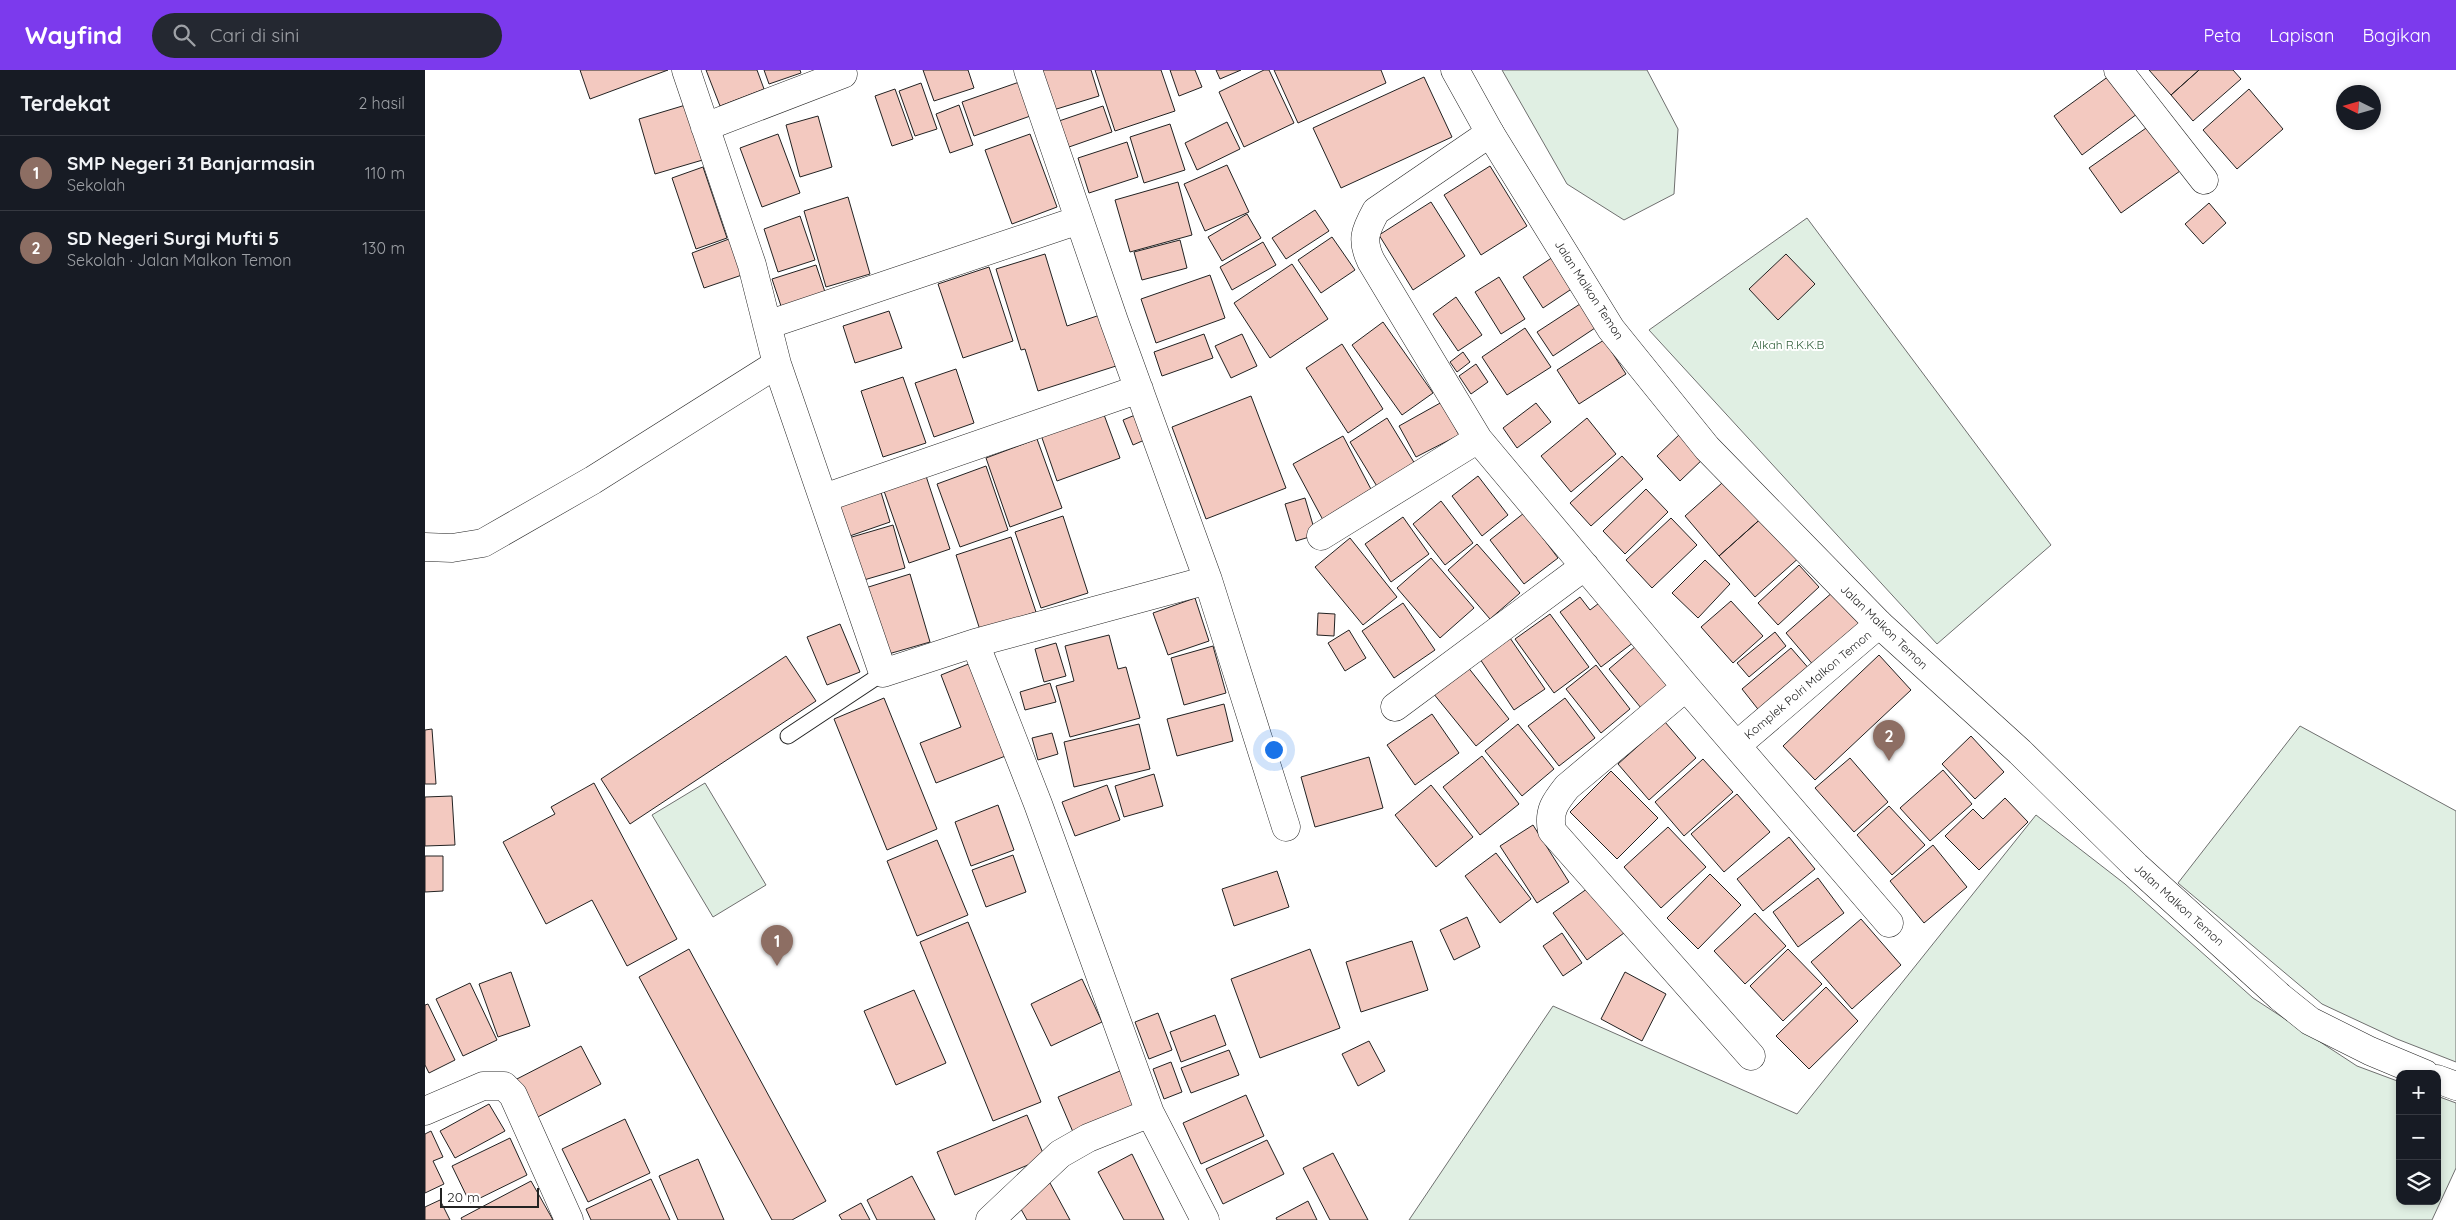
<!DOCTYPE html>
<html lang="id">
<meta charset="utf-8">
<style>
body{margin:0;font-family:Quicksand,sans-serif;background:#242831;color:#f1f3f6}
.controls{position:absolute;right:15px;bottom:15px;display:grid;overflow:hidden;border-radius:10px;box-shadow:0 2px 8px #0003}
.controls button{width:45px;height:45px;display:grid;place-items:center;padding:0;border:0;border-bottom:1px solid #363941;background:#171b24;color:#f1f3f6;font:25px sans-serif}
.compass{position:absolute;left:1911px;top:15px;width:45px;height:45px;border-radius:50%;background:#171b24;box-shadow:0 2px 8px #0003;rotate:275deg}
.scale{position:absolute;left:15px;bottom:12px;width:99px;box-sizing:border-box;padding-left:5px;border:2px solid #222;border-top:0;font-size:14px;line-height:18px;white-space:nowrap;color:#222;-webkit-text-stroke:4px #fff;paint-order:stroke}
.you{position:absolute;left:848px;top:679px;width:18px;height:18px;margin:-12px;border:4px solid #fff;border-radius:50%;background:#1a73e8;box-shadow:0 0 0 8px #1a73e833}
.badge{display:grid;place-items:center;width:32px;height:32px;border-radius:50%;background:#7c3aed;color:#fff;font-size:16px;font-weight:700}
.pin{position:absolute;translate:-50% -41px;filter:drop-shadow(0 1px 2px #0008)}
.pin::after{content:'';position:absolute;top:26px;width:18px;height:15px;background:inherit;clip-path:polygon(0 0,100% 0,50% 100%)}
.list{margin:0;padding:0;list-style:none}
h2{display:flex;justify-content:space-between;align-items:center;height:65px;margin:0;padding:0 20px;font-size:21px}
h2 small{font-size:16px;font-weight:400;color:#9ea1a6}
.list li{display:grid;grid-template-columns:32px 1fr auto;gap:15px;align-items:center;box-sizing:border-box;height:75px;padding:0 20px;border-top:1px solid #363941}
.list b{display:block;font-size:19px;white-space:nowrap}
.list p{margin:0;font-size:16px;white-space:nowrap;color:#9ea1a6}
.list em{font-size:16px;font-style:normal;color:#9ea1a6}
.icon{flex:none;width:28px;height:28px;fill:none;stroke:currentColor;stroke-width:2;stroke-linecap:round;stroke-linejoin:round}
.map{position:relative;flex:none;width:2031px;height:1150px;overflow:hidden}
header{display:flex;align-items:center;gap:30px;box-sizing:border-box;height:70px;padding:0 25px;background:#7c3aed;color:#fff}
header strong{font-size:24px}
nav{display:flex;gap:28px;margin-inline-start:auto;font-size:18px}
.search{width:350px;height:45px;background:#242831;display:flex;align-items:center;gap:12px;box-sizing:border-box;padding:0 18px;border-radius:28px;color:#9ea1a6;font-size:19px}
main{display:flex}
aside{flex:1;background:#171b24}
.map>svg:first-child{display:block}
.green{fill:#e0efe3;stroke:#6f6f6f}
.building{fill:#f3c9c0;stroke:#222}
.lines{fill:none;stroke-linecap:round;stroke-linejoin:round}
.lane-casing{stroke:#222;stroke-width:17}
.street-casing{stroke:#222;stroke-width:29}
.secondary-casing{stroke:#222;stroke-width:29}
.lane{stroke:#fff;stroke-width:15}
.street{stroke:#fff;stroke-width:28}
.secondary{stroke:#fff;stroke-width:28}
.labels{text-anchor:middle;stroke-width:4;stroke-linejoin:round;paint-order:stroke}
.street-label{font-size:12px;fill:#222;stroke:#fff}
.park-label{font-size:12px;fill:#2f5e38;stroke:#fff}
</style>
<header>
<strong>Wayfind</strong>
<div class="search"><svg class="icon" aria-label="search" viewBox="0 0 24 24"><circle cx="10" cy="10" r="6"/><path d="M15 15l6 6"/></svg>Cari di sini</div>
<nav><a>Peta</a><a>Lapisan</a><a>Bagikan</a></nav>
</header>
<main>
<aside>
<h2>Terdekat<small>2 hasil</small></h2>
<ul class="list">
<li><span class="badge" style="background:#8d6e63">1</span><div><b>SMP Negeri 31 Banjarmasin</b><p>Sekolah</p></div><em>110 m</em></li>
<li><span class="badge" style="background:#8d6e63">2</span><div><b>SD Negeri Surgi Mufti 5</b><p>Sekolah · Jalan Malkon Temon</p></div><em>130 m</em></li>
</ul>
</aside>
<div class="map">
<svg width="2031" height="1150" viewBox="0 0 2031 1150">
<rect width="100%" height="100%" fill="#fff"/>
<path class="green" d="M1077,0H1222L1253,59L1249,124L1199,150L1142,114Z
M1382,148L1626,475L1512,574L1224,260Z
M1875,656L2031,741V992L1972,969L1897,934L1753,813Z
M280,713L341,815L288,847L227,745Z
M1611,745L1700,814L1828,928L1932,996L1975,1012V1131H2012V1026L2031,1033V1098L2007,1150H984L1128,936L1372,1044Z"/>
<path class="building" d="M155,0H243L165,29Z
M281,0H332L339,19L295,36Z
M339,0H375L376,3L344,14Z
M498,0H543L549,18L509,31Z
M612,0H666L674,26L625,41Z
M670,0H736L750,41L690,61Z
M745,0H770L777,17L754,26Z
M791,0H816L795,9Z
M839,0H844L869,53L819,77L794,22Z
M849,0H956L961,13L873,53Z
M1724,0H1774L1746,25Z
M1774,0H1808L1816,9L1768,51L1746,25Z
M1684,6L1712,44L1657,85L1629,46Z
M999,7L1027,67L916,118L888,58Z
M600,10L611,44L549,66L537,32Z
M496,13L512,59L490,66L474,21Z
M470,19L488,69L467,76L450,26Z
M1824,19L1858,59L1812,99L1778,60Z
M264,34L281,89L230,104L214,49Z
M534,35L548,75L525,83L511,44Z
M678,36L687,62L644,77L634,51Z
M393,46L407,97L375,107L361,55Z
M802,52L815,79L772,100L760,73Z
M745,54L760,100L719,113L705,67Z
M1724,56L1755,101L1696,143L1664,98Z
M353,64L375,123L337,137L315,78Z
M605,64L632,137L587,154L560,80Z
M702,72L713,107L664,123L653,88Z
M802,95L824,142L780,161L759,114Z
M1065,96L1102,156L1056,185L1019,125Z
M278,97L302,168L271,179L247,108Z
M753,112L767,165L705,182L690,130Z
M423,127L445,204L401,217L379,141Z
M1006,132L1040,186L988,220L954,165Z
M1784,133L1801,153L1778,174L1760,154Z
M890,140L904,161L861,189L847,168Z
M822,144L836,168L797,191L783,167Z
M375,146L390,190L353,202L339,159Z
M907,167L930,200L896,223L873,190Z
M304,169L317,205L279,218L267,183Z
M755,170L762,198L717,210L709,182Z
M838,172L851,195L807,220L795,197Z
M620,184L642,256L675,245L691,296L613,321L600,279L596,280L571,199Z
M1361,184L1390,214L1353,250L1324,219Z
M1128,187L1148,218L1118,238L1098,207Z
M867,194L903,249L845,288L809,233Z
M391,195L401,225L357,239L347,209Z
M564,197L588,271L538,288L513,214Z
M785,205L800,248L731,273L716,229Z
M1074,207L1100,249L1076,264L1050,222Z
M1031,227L1057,265L1033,281L1008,244Z
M1155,234L1170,258L1128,286L1112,262Z
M464,241L477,278L430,293L418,256Z
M958,252L1008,323L977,345L927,275Z
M1100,258L1126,297L1082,325L1057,287Z
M779,264L788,288L737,306L729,282Z
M817,264L832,296L806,308L790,276Z
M1179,270L1201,304L1154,334L1132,300Z
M917,274L958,339L923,363L881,298Z
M1038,282L1045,292L1032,302L1025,292Z
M1051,294L1063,312L1046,324L1034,306Z
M531,299L549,353L509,367L490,313Z
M478,307L501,373L458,387L436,321Z
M826,326L861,418L781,449L747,357Z
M1017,332L1034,365L991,387L974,356Z
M1111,333L1126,352L1092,378L1078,358Z
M678,342L695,388L632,411L616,365Z
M715,343L724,368L708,375L698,350Z
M962,348L990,394L953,418L925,372Z
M1162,348L1191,384L1146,422L1116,386Z
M1256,363L1279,388L1255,411L1232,386Z
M918,366L948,423L898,450L868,394Z
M612,369L637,438L585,457L561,388Z
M1197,386L1218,409L1166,456L1145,433Z
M561,396L583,460L535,477L512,414Z
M500,403L525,479L484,493L458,418Z
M1306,405L1340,445L1294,486L1260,446Z
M1053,406L1083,445L1057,466L1027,426Z
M455,419L465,452L419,468L408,434Z
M1221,419L1243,442L1200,484L1178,461Z
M880,428L891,465L871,471L860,434Z
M1016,431L1048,473L1020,495L988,454Z
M1099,443L1133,488L1099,514L1065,470Z
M1340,445L1376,486L1330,527L1294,486Z
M638,446L663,523L616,538L590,462Z
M978,447L1004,484L966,512L940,474Z
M1246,448L1272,475L1227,518L1201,490Z
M468,455L480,498L432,512L420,469Z
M586,467L611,542L555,560L531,485Z
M925,468L972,527L938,555L890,497Z
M1052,474L1095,523L1065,549L1023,500Z
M1006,488L1049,538L1015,568L972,518Z
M1280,490L1305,514L1273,548L1247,523Z
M1374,495L1394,517L1353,555L1333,533Z
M485,504L505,572L453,587L434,520Z
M1409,521L1438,555L1390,597L1361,563Z
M1155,527L1165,540L1182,527L1213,569L1176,597L1135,542Z
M770,528L784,571L743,585L728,543Z
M1306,531L1338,566L1308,593L1276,557Z
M978,533L1010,580L969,608L937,561Z
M893,543L910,544L909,566L892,565Z
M1125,544L1164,597L1129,623L1090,569Z
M415,554L435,602L402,615L382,567Z
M924,560L941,588L920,601L903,573Z
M1350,562L1361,576L1324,607L1312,593Z
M684,565L693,599L701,597L715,648L645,667L631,616L649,611L640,576Z
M1085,568L1120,619L1089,640L1055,589Z
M1217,571L1255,616L1221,644L1184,599Z
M631,573L641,606L619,612L610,579Z
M788,576L801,623L759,635L746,588Z
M1366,578L1386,601L1336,643L1317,619Z
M1454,585L1486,620L1390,710L1358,676Z
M361,586L391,631L205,754L176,709Z
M546,593L583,685L511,713L495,673L536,657L516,605Z
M1171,595L1205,639L1176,663L1141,619Z
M1042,596L1084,649L1051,676L1008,623Z
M625,613L631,632L600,640L595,622Z
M459,628L512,759L462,780L409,649Z
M1140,628L1170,668L1134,696L1103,656Z
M799,634L808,671L752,686L742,649Z
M1007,644L1034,683L990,715L962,675Z
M1240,652L1271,688L1224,730L1193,694Z
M714,654L725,699L649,717L639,672Z
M1093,654L1129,699L1097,726L1060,681Z
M7,659L11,714H0V660Z
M627,663L633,684L613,690L607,668Z
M1546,666L1579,702L1550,729L1517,694Z
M1057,686L1094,734L1055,765L1018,717Z
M944,687L958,738L890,757L876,707Z
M1425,688L1463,732L1429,762L1390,718Z
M1278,689L1308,722L1259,766L1230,732Z
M1518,700L1547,734L1505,771L1475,738Z
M1186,701L1233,748L1192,789L1145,742Z
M729,704L738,736L699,747L690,716Z
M169,713L252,869L202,896L167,830L121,854L78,772L130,744L126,737Z
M682,715L695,750L650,766L637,732Z
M1006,715L1048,767L1011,797L970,745Z
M1312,724L1345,762L1299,802L1266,764Z
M27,726L30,775L0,776V727Z
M1580,728L1603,752L1554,800L1520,766L1548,739L1558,749Z
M573,735L589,780L546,796L530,752Z
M1464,736L1500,775L1467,805L1432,765Z
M1108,755L1144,812L1112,833L1075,776Z
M1243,757L1281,797L1236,838L1199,797Z
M1364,767L1390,799L1338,841L1312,809Z
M512,770L543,845L492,866L462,791Z
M1508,775L1542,817L1499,853L1465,811Z
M1071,783L1106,829L1075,853L1040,806Z
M588,785L601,822L561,837L547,800Z
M0,786H18V821L0,822Z
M852,801L864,837L809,856L797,819Z
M1285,804L1316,835L1273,879L1242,848Z
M1393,808L1419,843L1373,877L1348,842Z
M1166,816L1199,863L1162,890L1128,843Z
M1330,843L1361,876L1320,914L1289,881Z
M1042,847L1055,877L1029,890L1015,860Z
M1436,849L1476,895L1427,939L1386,892Z
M543,852L616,1032L568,1051L495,872Z
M1137,863L1157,893L1138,906L1118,876Z
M987,871L1003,920L936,942L921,892Z
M264,879L401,1131L367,1150H347L214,907Z
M885,879L915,958L835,988L806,909Z
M1363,879L1397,914L1358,951L1325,916Z
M86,902L105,956L73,967L54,914Z
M1200,902L1241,924L1217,971L1176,949Z
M657,909L677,952L626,976L606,934Z
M45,913L72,970L38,986L11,929Z
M1401,917L1433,951L1384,999L1351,966Z
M489,920L521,993L471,1015L439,941Z
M3,934L30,990L4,1003L0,995V935Z
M733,943L747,980L724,989L710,952Z
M790,945L801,975L756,992L745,962Z
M944,971L960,1001L933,1016L917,984Z
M156,976L176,1014L107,1050L88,1011Z
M804,980L814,1005L766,1023L756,998Z
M746,992L757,1022L739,1029L728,999Z
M702,998L717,1033L648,1062L633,1027Z
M821,1025L839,1066L776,1094L758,1053Z
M64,1034L80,1061L30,1088L15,1061Z
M602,1045L620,1088L530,1125L512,1082Z
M200,1049L225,1103L163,1132L137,1079Z
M6,1061L18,1087L8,1091L19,1114L0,1123V1064Z
M85,1068L102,1105L45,1133L27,1096Z
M842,1070L859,1104L798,1134L781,1099Z
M908,1083L943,1150H905L878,1098Z
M707,1084L739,1150H699L673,1102Z
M273,1089L299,1150H253L234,1106Z
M487,1106L510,1150H452L442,1130Z
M226,1109L245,1150H166L161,1139Z
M106,1111L128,1150H37L36,1148Z
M625,1113L645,1150H602L592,1132Z
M15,1130L25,1150H0V1137Z
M883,1131L892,1150H852L851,1148Z
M436,1133L445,1150H417L414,1145Z"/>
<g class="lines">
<g class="lane-casing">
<path id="lane" d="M363,666L458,603"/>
</g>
<g class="street-casing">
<path id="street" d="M261,0L327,195L352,294L458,603L550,573L783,510
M603,0L689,251L783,510L861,757
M1693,0L1779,110
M280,57L418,4
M1065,63L951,141C940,161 936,170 946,191L1053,369L1261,617L1464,853
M342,255L654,150
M399,428L714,319
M896,466L1053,369
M0,477L27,478L58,473L168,410L352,294
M550,573L613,734L725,1043
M1261,617L1142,717C1130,732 1123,741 1127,761L1326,986
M970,637L1160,496
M1312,675L1454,554
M0,1041L58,1016H79L88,1025L144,1150
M565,1150L635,1084L663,1068L725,1043L780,1150"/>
</g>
<g class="secondary-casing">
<path id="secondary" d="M1030,0L1065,63L1186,259L1282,378L1454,554L1595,682L1711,796L1855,927L1885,951L1945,981L2000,1004
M2012,1009L2031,1016"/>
</g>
<use href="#lane" class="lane"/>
<use href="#street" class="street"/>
<use href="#secondary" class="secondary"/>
</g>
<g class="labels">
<g class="street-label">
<text transform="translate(1164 220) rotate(57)" y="4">Jalan Malkon Temon</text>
<text transform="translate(1459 557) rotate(44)" y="4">Jalan Malkon Temon</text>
<text transform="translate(1383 615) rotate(-40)" y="4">Komplek Polri Malkon Temon</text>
<text transform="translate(1754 835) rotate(42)" y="4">Jalan Malkon Temon</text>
</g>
<g class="park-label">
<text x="1363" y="279">Alkah R.K.K.B</text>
</g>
</g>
</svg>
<div class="controls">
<button>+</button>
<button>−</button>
<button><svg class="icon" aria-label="layers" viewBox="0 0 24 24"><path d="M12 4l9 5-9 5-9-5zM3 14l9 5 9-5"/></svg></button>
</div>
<svg class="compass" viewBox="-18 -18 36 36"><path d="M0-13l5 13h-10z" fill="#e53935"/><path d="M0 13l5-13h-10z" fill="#9ea1a6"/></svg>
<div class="scale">20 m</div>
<div class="you"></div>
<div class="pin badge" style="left:352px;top:896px;background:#8d6e63">1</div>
<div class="pin badge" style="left:1464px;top:691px;background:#8d6e63">2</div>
</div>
</main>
